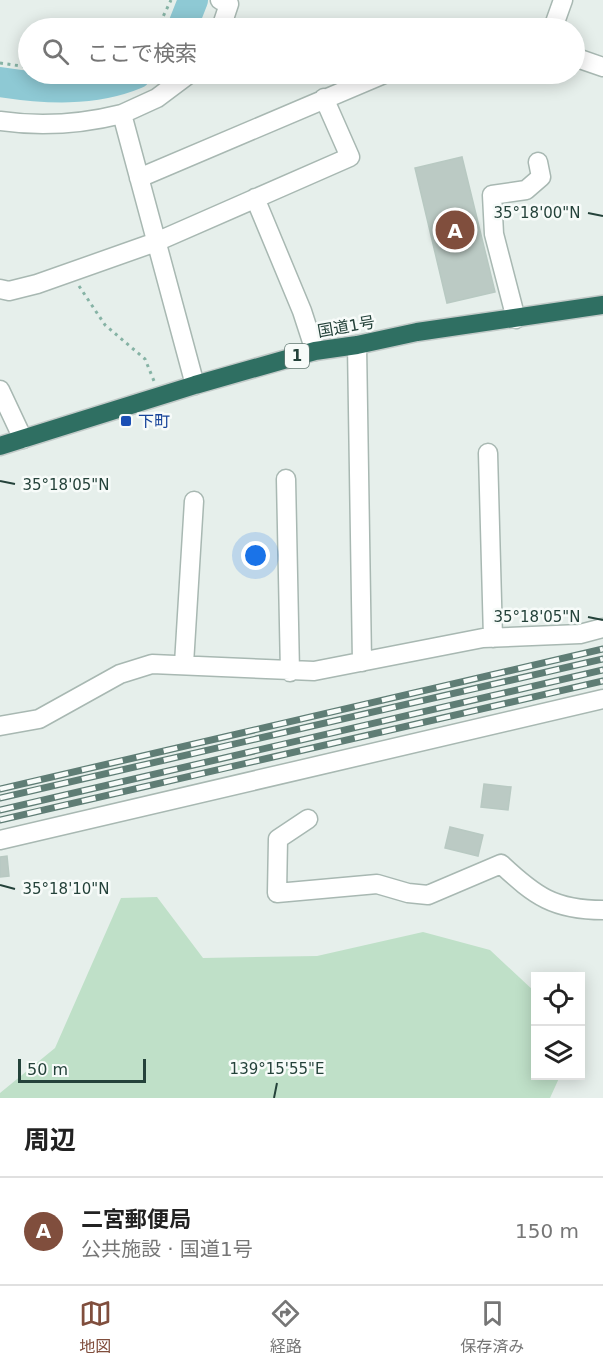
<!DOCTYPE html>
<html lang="ja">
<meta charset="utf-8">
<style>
body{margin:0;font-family:"DejaVu Sans","Noto Sans JP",sans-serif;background:#f2f2f2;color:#222}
.controls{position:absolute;right:18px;bottom:18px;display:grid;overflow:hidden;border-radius:0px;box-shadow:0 3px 15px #0003}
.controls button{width:54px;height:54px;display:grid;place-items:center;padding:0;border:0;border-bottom:2px solid #e0e0e0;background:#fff;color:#222;font:30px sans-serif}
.scale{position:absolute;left:18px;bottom:15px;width:128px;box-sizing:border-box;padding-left:6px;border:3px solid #24423a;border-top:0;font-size:16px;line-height:21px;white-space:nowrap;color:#24423a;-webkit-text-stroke:4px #f7fbf9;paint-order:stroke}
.you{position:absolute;left:256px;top:556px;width:21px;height:21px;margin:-15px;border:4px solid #fff;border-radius:50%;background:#1a73e8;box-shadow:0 0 0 9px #1a73e833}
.badge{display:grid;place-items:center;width:39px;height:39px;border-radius:50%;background:#804e3d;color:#fff;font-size:20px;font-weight:700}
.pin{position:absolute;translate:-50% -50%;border:3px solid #fff;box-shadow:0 2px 6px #0006}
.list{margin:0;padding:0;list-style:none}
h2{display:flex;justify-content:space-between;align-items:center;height:78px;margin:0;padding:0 24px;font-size:26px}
h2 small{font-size:20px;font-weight:400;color:#767676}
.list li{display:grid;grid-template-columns:39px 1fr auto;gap:18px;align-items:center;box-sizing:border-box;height:108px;padding:0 24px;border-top:2px solid #e0e0e0}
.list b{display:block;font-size:22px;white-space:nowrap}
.list p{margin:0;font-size:20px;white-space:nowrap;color:#767676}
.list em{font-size:20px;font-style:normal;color:#767676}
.icon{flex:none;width:33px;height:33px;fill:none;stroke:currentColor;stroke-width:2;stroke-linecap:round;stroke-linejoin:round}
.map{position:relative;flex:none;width:603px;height:1098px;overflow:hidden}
.search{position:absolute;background:#fff;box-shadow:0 3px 15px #0003;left:18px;right:18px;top:18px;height:66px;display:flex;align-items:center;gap:15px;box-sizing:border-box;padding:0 21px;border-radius:33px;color:#767676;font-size:22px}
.sheet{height:186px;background:#fff}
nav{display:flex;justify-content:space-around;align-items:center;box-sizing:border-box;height:84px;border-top:2px solid #e0e0e0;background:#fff;font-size:16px;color:#767676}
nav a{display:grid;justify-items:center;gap:3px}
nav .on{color:#804e3d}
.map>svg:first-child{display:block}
.green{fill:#bfe0c8}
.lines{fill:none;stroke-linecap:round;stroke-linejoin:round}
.river{stroke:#8ec9d4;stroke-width:30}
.building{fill:#bbcac4;stroke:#b8c9c2;stroke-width:1.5}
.minor-casing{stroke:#a8b8b2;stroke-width:21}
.highway-casing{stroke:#c2cac8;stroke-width:21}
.path{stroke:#86b3a5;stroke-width:3;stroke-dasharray:3 4.5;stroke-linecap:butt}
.minor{stroke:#fff;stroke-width:18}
.highway{stroke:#2f6f62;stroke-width:18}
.rail-casing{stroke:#5f7d75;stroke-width:7}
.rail{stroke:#f7fbf9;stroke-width:4.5;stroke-dasharray:14;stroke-linecap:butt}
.ticks{fill:none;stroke:#24423a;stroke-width:2}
.transit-dot{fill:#1a4fb4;stroke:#f7fbf9;stroke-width:2}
.labels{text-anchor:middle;stroke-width:5;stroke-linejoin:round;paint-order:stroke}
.shield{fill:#f7fbf9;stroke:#637a73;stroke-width:1.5}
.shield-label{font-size:15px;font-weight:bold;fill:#24423a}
.street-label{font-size:16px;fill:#24423a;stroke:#f7fbf9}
.transit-label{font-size:16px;fill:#164399;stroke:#f7fbf9;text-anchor:start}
.ticks-label{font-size:15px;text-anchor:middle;fill:#24423a;stroke:#f7fbf9;stroke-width:5;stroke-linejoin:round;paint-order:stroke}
</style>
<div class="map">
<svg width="603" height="1098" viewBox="0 0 603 1098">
<rect width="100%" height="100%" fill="#e6efeb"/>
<path class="green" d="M157,897L203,958L317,956L423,932L490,950L535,992L536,1076H560L550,1098H0V1093L55,1048L121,898Z"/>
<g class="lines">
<path class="river" d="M182,28L193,0
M0,82C45,89 93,92 136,74"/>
</g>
<path class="building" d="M462,157L495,292L447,303L415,168Z
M484,784L511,787L508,810L481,807Z
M450,827L483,835L478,856L445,848Z
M7,856L9,876L0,877V857Z"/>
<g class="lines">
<g class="minor-casing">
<path id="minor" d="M220,0L229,4L221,28
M553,28L563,0
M574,57L603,67
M189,74L157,98L122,114L195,385
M0,121C41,127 82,124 122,114
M139,178L384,74
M255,198L302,311L315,351
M0,289L9,291L37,284L156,242L350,157L324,98
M516,319L494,234L492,195L526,190L541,177L538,162
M357,345L362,662
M0,390L23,439
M488,453L493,638
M286,479L290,672
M184,664L194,501
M0,726L39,719L120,674L152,664L314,671L483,638L580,634L603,628
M308,819L278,839L277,893L377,884L408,893L428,895L501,864C535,896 554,910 603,910
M0,840L603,699"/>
</g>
<g class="highway-casing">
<path id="highway" d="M0,446L195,385L315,351L357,345L417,332L603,305"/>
</g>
<path class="path" d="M155,28L160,23L171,0
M0,63L28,67
M79,286L105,325L145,359L154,381"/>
<use href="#minor" class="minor"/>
<use href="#highway" class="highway"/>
<g class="rail-casing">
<path id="rail" d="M0,789L603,649
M0,798L603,659
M0,810L603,670
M0,820L603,681"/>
</g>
<use href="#rail" class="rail"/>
</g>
<path class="ticks" d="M588,213L603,216M0,481L15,484M588,617L603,620M0,885L15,889M274,1098L277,1083"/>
<rect class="transit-dot" x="120" y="415" width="12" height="12" rx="3"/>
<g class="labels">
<rect class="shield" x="285" y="344" width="24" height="24" rx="4.5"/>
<g class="shield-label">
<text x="297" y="361">1</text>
</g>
<g class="street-label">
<text transform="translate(346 326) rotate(-10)" y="6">国道1号</text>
</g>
<g class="transit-label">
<text x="138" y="427">下町</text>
</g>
</g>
<g class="ticks-label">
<text x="537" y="218">35°18'00"N</text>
<text x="66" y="490">35°18'05"N</text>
<text x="537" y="622">35°18'05"N</text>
<text x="66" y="894">35°18'10"N</text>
<text x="277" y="1074">139°15'55"E</text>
</g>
</svg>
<div class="controls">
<button><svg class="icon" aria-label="locate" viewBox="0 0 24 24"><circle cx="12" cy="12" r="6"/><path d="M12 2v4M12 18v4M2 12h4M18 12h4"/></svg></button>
<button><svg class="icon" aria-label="layers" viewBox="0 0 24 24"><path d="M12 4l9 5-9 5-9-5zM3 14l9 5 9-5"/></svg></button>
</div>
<div class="scale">50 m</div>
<div class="you"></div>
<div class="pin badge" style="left:455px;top:230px">A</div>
<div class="search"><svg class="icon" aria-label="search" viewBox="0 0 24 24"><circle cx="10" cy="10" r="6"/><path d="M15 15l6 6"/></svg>ここで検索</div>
</div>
<section class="sheet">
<h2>周辺<small></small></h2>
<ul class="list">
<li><span class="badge">A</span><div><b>二宮郵便局</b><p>公共施設 · 国道1号</p></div><em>150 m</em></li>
</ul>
</section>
<nav>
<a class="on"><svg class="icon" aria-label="map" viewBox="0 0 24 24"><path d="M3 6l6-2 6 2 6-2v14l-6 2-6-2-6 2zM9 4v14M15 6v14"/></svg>地図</a>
<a><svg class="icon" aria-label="directions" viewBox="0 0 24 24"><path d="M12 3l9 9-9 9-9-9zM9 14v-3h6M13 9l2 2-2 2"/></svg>経路</a>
<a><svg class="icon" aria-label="saved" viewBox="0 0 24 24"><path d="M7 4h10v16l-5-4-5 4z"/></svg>保存済み</a>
</nav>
